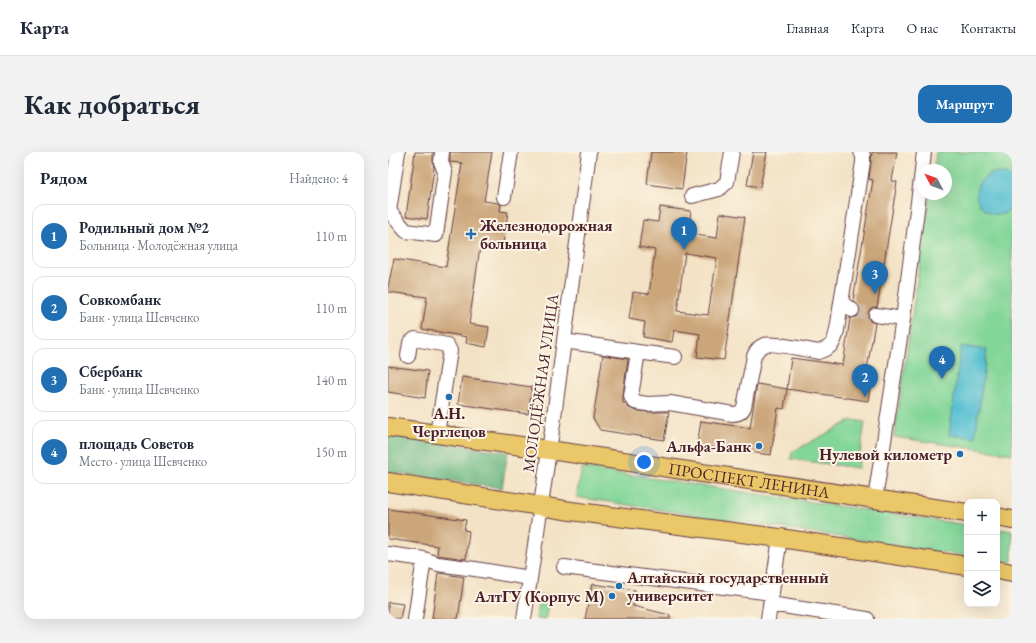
<!DOCTYPE html>
<html lang="ru">
<meta charset="utf-8">
<style>
body{margin:0;font-family:"EB Garamond",serif;background:#f2f2f3;color:#1f2937}
.controls{position:absolute;right:12px;bottom:12px;display:grid;overflow:hidden;border-radius:8px;box-shadow:0 4px 16px #0002}
.controls button{width:36px;height:36px;display:grid;place-items:center;padding:0;border:0;border-bottom:1px solid #e0e1e3;background:#fff;color:#1f2937;font:20px sans-serif}
.compass{position:absolute;left:528px;top:12px;width:36px;height:36px;border-radius:50%;background:#fff;box-shadow:0 4px 16px #0002;rotate:311deg}
.you{position:absolute;left:256px;top:310px;width:14px;height:14px;margin:-10px;border:3px solid #fff;border-radius:50%;background:#1a73e8;box-shadow:0 0 0 6px #1a73e833}
.badge{display:grid;place-items:center;width:26px;height:26px;border-radius:50%;background:#1f6fb2;color:#fff;font-size:13px;font-weight:700}
.pin{position:absolute;translate:-50% -33px;filter:drop-shadow(0 1px 2px #0008)}
.pin::after{content:'';position:absolute;top:21px;width:14px;height:12px;background:inherit;clip-path:polygon(0 0,100% 0,50% 100%)}
.list{margin:0;padding:0;list-style:none}
h2{display:flex;justify-content:space-between;align-items:center;height:52px;margin:0;padding:0 16px;font-size:17px}
h2 small{font-size:13px;font-weight:400;color:#747a83}
.list li{display:grid;grid-template-columns:26px 1fr auto;gap:12px;align-items:center;box-sizing:border-box;height:64px;margin:0 8px 8px;padding:0 8px;border:1px solid #e0e1e3;border-radius:12px}
.list b{display:block;font-size:15px;white-space:nowrap}
.list p{margin:0;font-size:13px;white-space:nowrap;color:#747a83}
.list em{font-size:13px;font-style:normal;color:#747a83}
.icon{flex:none;width:22px;height:22px;fill:none;stroke:currentColor;stroke-width:2;stroke-linecap:round;stroke-linejoin:round}
.map{position:relative;flex:none;width:624px;height:467px;overflow:hidden;border-radius:12px}
header{display:flex;align-items:center;gap:24px;box-sizing:border-box;height:56px;padding:0 20px;background:#fff;border-bottom:1px solid #e0e1e3}
header strong{font-size:19px}
nav{display:flex;gap:22px;margin-inline-start:auto;font-size:14px}
.intro{display:flex;align-items:center;justify-content:space-between;box-sizing:border-box;height:96px;padding:0 24px}
h1{margin:0;font-size:28px}
.button{padding:10px 18px;border-radius:12px;background:#1f6fb2;color:#fff;font-size:14px;font-weight:700}
main{display:flex;gap:24px;padding:0 24px}
aside{flex:1;background:#fff;border-radius:12px;box-shadow:0 4px 16px #0002}
.map>svg:first-child{display:block}
.green{fill:#83d699;stroke:#667a62}
.forest{fill:#6ab781;stroke:#5a6b56}
.water{fill:#56c0d2;stroke:#50707e}
.building{fill:#cba67a;fill-rule:evenodd}
.lines{fill:none;stroke-linecap:round;stroke-linejoin:round}
.minor-tunnel{stroke:#d1bba6;stroke-width:14;stroke-dasharray:14 7;stroke-linecap:butt}
.minor-casing{stroke:#633c42;stroke-width:16}
.major-casing{stroke:#633c42;stroke-width:20}
.minor{stroke:#fff;stroke-width:14}
.major{stroke:#eac769;stroke-width:18}
.poi-dot{fill:#1f6fb2;stroke:#fcf5e5;stroke-width:1.5}
.labels{text-anchor:middle;stroke-width:4;stroke-linejoin:round;paint-order:stroke}
.poi-label{font-size:16px;font-weight:bold;fill:#4a1f2b;stroke:#fcf5e5;text-anchor:end}
.street-label{font-size:16px;fill:#4a1f2b;stroke:#fcf5e5}
</style>
<header>
<strong>Карта</strong>
<nav><a>Главная</a><a>Карта</a><a>О нас</a><a>Контакты</a></nav>
</header>
<div class="intro"><h1>Как добраться</h1><a class="button">Маршрут</a></div>
<main>
<aside>
<h2>Рядом<small>Найдено: 4</small></h2>
<ul class="list">
<li><span class="badge">1</span><div><b>Родильный дом №2</b><p>Больница · Молодёжная улица</p></div><em>110 m</em></li>
<li><span class="badge">2</span><div><b>Совкомбанк</b><p>Банк · улица Шевченко</p></div><em>110 m</em></li>
<li><span class="badge">3</span><div><b>Сбербанк</b><p>Банк · улица Шевченко</p></div><em>140 m</em></li>
<li><span class="badge">4</span><div><b>площадь Советов</b><p>Место · улица Шевченко</p></div><em>150 m</em></li>
</ul>
</aside>
<div class="map">
<svg width="624" height="467" viewBox="0 0 624 467">
<rect width="100%" height="100%" fill="#fcf5e5"/>
<filter id="ink" filterUnits="userSpaceOnUse"><feTurbulence type="fractalNoise" baseFrequency=".025" numOctaves="2"/><feDisplacementMap in="SourceGraphic" scale="8" xChannelSelector="R" yChannelSelector="G"/><feConvolveMatrix kernelMatrix="1 2 1 2 8 2 1 2 1" color-interpolation-filters="sRGB"/></filter>
<filter id="wash" filterUnits="userSpaceOnUse"><feTurbulence type="fractalNoise" baseFrequency=".012" numOctaves="4" result="noise"/><feDisplacementMap in="SourceGraphic" scale="16" xChannelSelector="R" yChannelSelector="G"/><feGaussianBlur stdDeviation="0.9" result="paint"/><feColorMatrix in="noise" values="0 0 0 0 0 0 0 0 0 0 0 0 0 0 0 0 0 1.4 0 .05"/><feComposite in="paint" operator="in"/></filter>
<g filter="url(#wash)">
<rect width="100%" height="100%" fill="#f3e2c5"/>
<path class="green" d="M548,0H624V302L506,285L542,42H558V18H546Z
M464,268L477,270L470,316L403,307L404,300Z
M194,316L579,373V404L188,345Z
M609,377L624,379V410L609,408Z
M151,443L160,444L158,467H148Z"/>
<path class="forest" d="M0,283L120,300L114,336L0,320Z"/>
<path class="water" d="M605,21C612,21 618,21 624,26V57C601,75 575,43 596,26C598,24 602,22 605,21Z
M573,194L599,198L587,286L561,283Z"/>
<g id="blocks">
<path class="building" d="M27,0H45V10L46,16L39,67L18,64Z
M62,0H104L96,49L110,51L113,53L112,59L120,60L114,99L92,95L81,172L101,175L98,195L78,191L79,185L34,177L39,145L0,140V135L6,107L58,115L74,11L62,10Z
M263,0H299L294,37L259,32Z
M365,0H379L372,35L359,33Z
M484,0H509L504,29L509,30L489,155H485L482,157L480,162V166L482,169L487,171L479,217L485,218L480,249L399,237L403,206L455,213L462,166L468,165L471,162L472,159L471,154L465,149L485,28L481,27Z
M272,55L303,59L300,82L329,86L332,61L357,65L336,208L309,205L312,182L286,178L284,190L255,185L257,170L241,167L245,140L261,142L267,98L251,95L255,68L270,70ZM297,101L329,106L320,163L289,159Z
M215,203L240,207L235,243V251H237L241,256L246,258L259,260H281L276,288L212,278L205,266Z
M0,214L40,219L37,246L0,240Z
M74,225L144,235L140,262L70,252Z
M369,232L399,237L396,257L390,256L383,303L309,293L313,269L362,276Z
M0,357L78,368L76,378L81,379L78,407L49,403L50,394L0,387Z
M50,421L76,425L70,467H44Z
M204,432L247,438L245,454L282,463V467H197Z
M0,450L15,452L12,467H0Z"/>
</g>
</g>
<g filter="url(#ink)">
<use href="#blocks" fill-opacity="0" stroke="#633c42" stroke-width="1"/>
<g class="lines">
<path class="minor-tunnel" d="M464,158L488,163"/>
<g class="minor-casing">
<path id="minor" d="M10,0L1,59L18,79L48,83L57,20L53,10L54,0
M534,18L536,0
M304,44L331,37L339,30L344,0
M116,45L123,0
M453,151L475,10V4L473,0
M488,163L515,167
M176,189L250,200L243,244L245,248L247,250L259,252L282,251L345,262C351,262 354,260 356,255L366,204C368,199 371,195 376,193C384,190 420,198 430,200C436,198 441,196 444,192C450,184 451,161 453,151L464,158
M250,200L287,205
M20,204L22,191L27,187L59,193L62,199L49,282
M487,347L515,167L534,19
M0,402L36,407L50,412L87,417L142,426
M176,415L384,441
M382,452L479,467
M27,467L36,407
M136,467L165,272L201,0
M380,467L392,386"/>
</g>
<g class="major-casing">
<g id="major">
<path id="s1" d="M0,275L189,302L579,361"/>
<path d="M0,330L183,359L392,386L579,414"/>
<path d="M609,365L624,368"/>
<path d="M609,418L624,421"/>
</g>
</g>
<use href="#minor" class="minor"/>
<use href="#major" class="major"/>
</g>
</g>
<g class="poi-dot">
<path d="M81 76h4v4h4v4h-4v4h-4v-4h-4v-4h4z"/>
<circle cx="61" cy="245" r="4"/>
<circle cx="371" cy="294" r="4"/>
<circle cx="572" cy="302" r="4"/>
<circle cx="231" cy="434" r="4"/>
<circle cx="224" cy="444" r="4"/>
</g>
<g class="labels">
<g class="poi-label">
<text x="92" y="79" text-anchor="start">Железнодорожная<tspan x="92" dy="18">больница</tspan></text>
<text x="61" y="267" text-anchor="middle">А.Н.<tspan x="61" dy="18">Черглецов</tspan></text>
<text x="363" y="300">Альфа-Банк</text>
<text x="564" y="308">Нулевой километр</text>
<text x="239" y="431" text-anchor="start">Алтайский государственный<tspan x="239" dy="18">университет</tspan></text>
<text x="216" y="450">АлтГУ (Корпус М)</text>
</g>
<g class="street-label">
<text transform="translate(152 231) rotate(-82)" y="6">МОЛОДЁЖНАЯ УЛИЦА</text>
<text dy="6" stroke="none"><textPath href="#s1" startOffset="365">ПРОСПЕКТ ЛЕНИНА</textPath></text>
</g>
</g>
</svg>
<div class="controls">
<button>+</button>
<button>−</button>
<button><svg class="icon" aria-label="layers" viewBox="0 0 24 24"><path d="M12 4l9 5-9 5-9-5zM3 14l9 5 9-5"/></svg></button>
</div>
<svg class="compass" viewBox="-18 -18 36 36"><path d="M0-13l5 13h-10z" fill="#e53935"/><path d="M0 13l5-13h-10z" fill="#747a83"/></svg>
<div class="you"></div>
<div class="pin badge" style="left:296px;top:98px">1</div>
<div class="pin badge" style="left:477px;top:245px">2</div>
<div class="pin badge" style="left:487px;top:142px">3</div>
<div class="pin badge" style="left:554px;top:227px">4</div>
</div>
</main>
